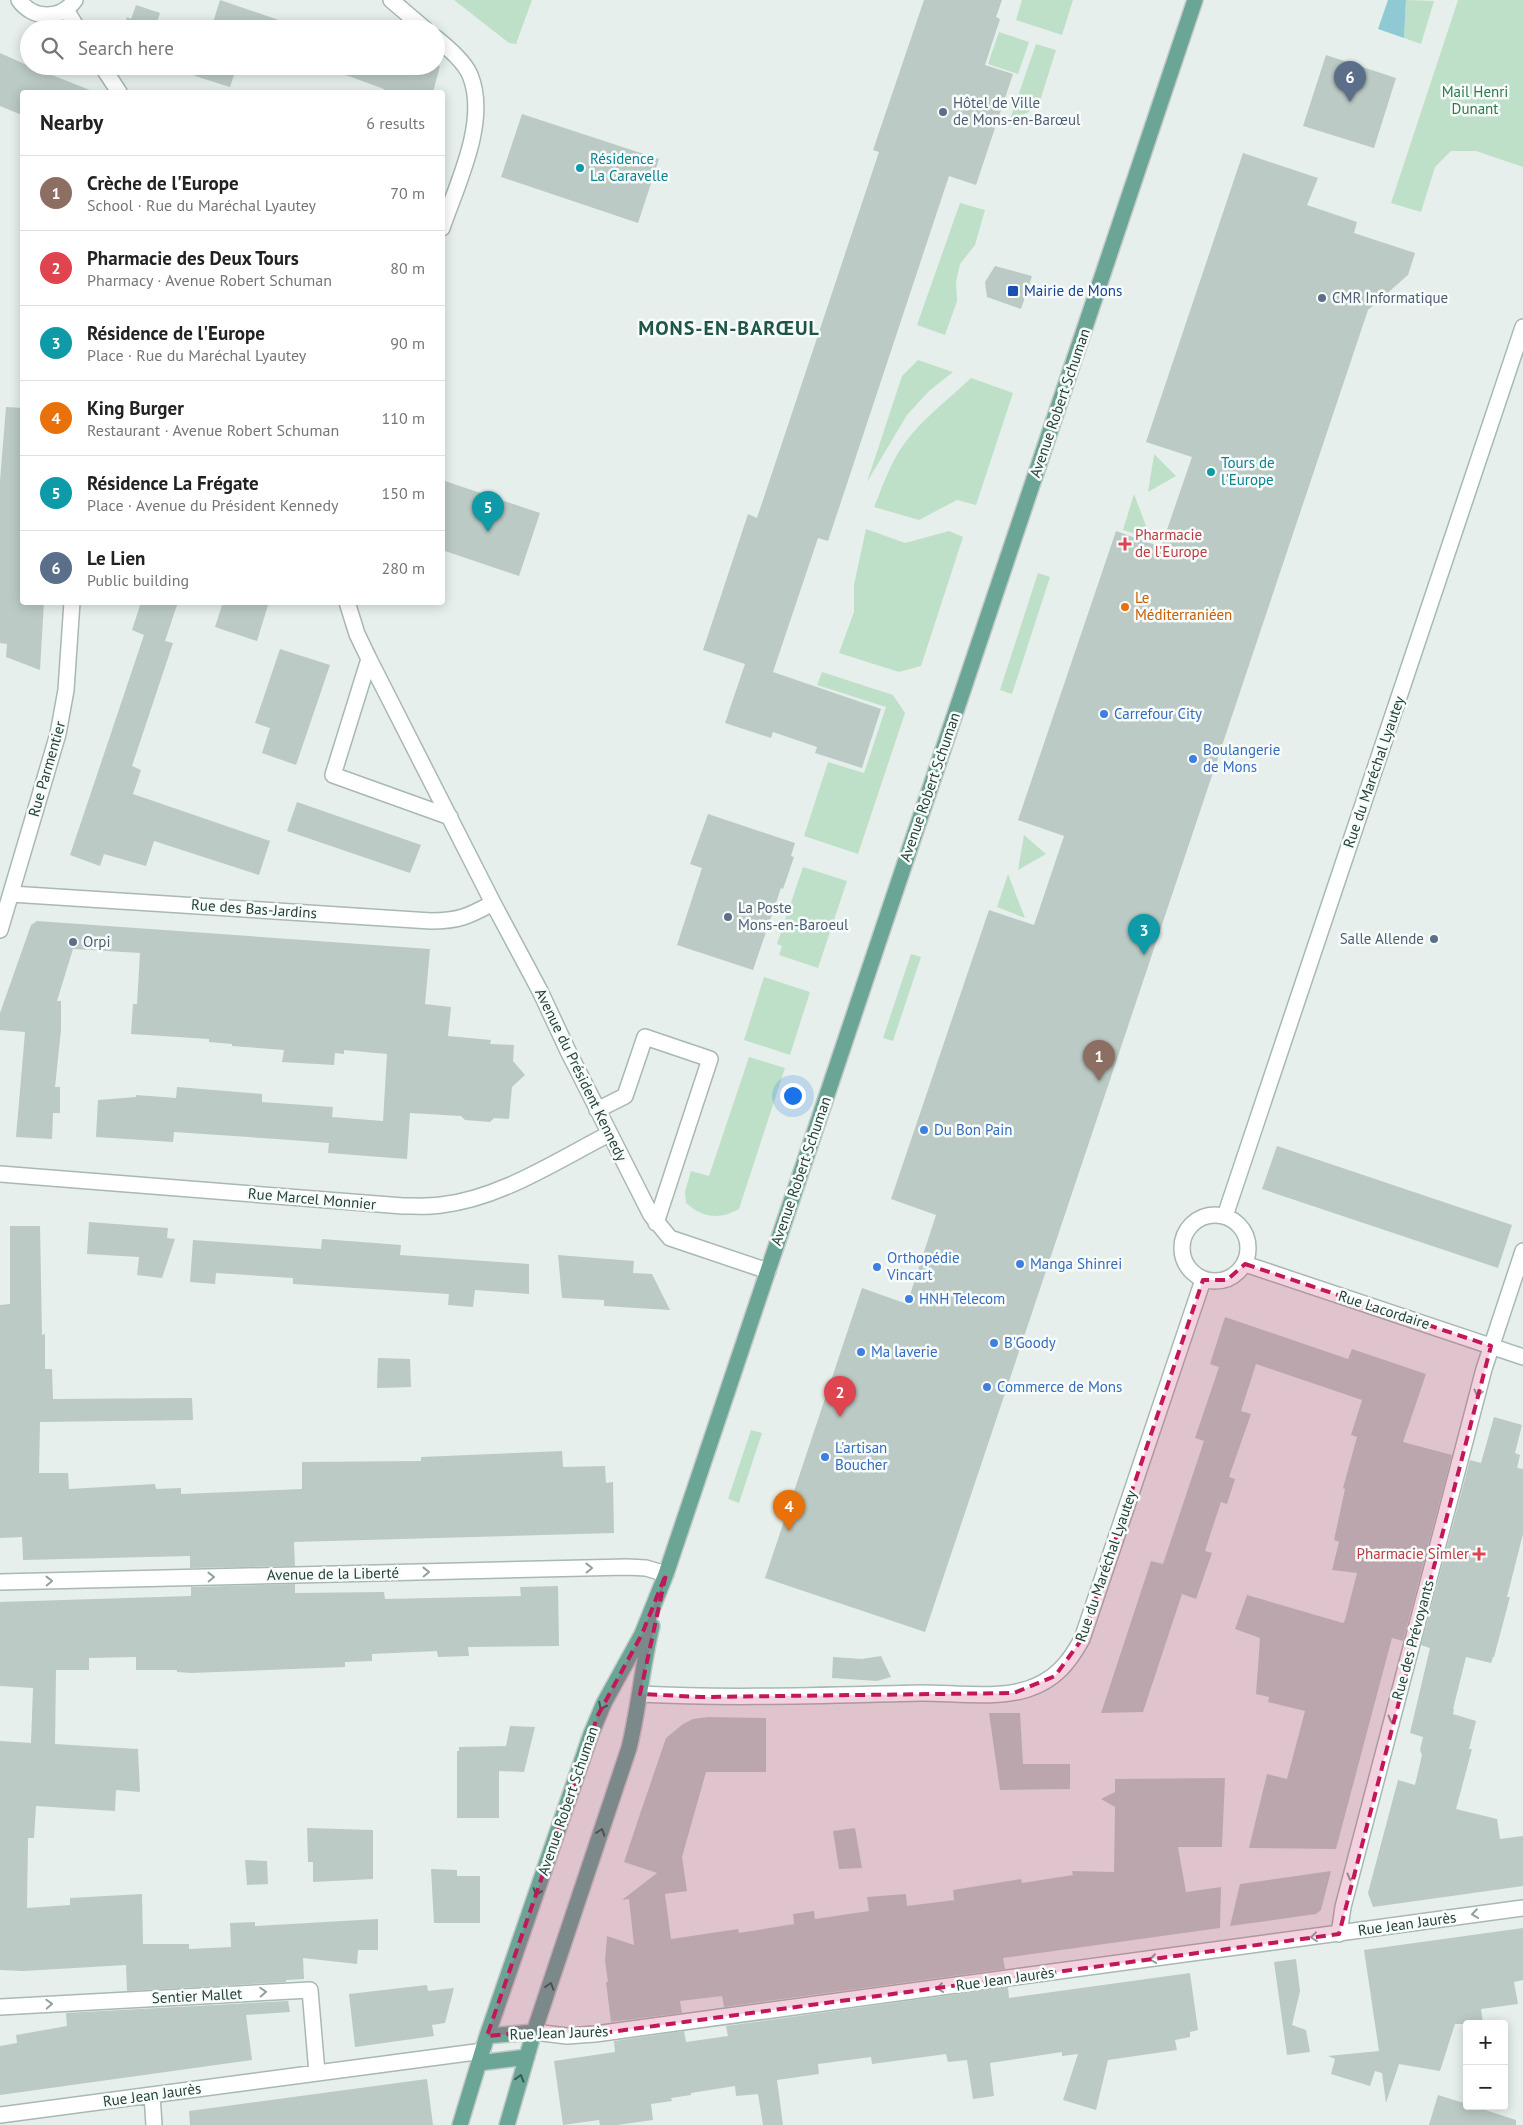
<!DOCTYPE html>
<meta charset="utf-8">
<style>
body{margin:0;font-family:"PT Sans",sans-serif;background:#f2f2f2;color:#222}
.controls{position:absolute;right:15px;bottom:15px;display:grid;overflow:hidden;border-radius:5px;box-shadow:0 2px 12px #0003}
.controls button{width:45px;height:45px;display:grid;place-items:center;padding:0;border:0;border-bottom:1px solid #e0e0e0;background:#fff;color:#222;font:25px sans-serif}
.you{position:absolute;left:792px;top:1095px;width:18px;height:18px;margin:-12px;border:4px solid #fff;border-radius:50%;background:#1a73e8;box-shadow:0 0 0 8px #1a73e833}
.badge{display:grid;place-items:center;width:32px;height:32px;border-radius:50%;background:#b45309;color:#fff;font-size:16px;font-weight:700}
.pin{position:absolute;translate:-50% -41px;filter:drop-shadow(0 1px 2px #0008)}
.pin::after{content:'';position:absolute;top:26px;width:18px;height:15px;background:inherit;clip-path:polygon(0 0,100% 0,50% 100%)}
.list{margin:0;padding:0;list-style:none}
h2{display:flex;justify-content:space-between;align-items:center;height:65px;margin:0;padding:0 20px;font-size:21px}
h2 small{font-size:16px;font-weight:400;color:#767676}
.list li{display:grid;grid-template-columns:32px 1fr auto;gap:15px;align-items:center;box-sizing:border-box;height:75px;padding:0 20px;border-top:1px solid #e0e0e0}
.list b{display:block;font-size:19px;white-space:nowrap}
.list p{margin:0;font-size:16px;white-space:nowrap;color:#767676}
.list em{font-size:16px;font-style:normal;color:#767676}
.icon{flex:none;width:28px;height:28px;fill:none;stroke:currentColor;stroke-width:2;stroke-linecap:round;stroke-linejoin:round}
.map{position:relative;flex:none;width:1523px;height:2125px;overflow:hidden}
.search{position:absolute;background:#fff;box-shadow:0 2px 12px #0003;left:20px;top:20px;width:425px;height:55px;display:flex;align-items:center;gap:12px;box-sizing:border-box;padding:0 18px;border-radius:28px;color:#767676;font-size:19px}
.panel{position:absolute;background:#fff;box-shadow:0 2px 12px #0003;left:20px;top:90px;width:425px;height:515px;border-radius:5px}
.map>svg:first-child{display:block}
.green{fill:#bfe0c8}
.water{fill:#8ec9d4}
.building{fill:#bbcac4}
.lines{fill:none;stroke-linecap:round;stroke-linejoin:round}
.minor-casing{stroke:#a8b8b2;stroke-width:18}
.major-casing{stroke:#c2cac8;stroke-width:18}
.minor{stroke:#fff;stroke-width:15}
.major{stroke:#6aa596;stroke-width:15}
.oneway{stroke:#92a09c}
.oneway2{stroke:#365b51}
.marked{fill:#c2185b;fill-opacity:0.2;stroke:#c2185b;stroke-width:4;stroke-dasharray:10 6;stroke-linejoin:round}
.service-dot{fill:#5c6f8a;stroke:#f7fbf9;stroke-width:2}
.culture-dot{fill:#0f9aa8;stroke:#f7fbf9;stroke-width:2}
.transit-dot{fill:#1a4fb4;stroke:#f7fbf9;stroke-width:2}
.health-dot{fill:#e0444e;stroke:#f7fbf9;stroke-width:2}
.food-dot{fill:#e8710a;stroke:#f7fbf9;stroke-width:2}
.shop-dot{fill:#3f7fe0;stroke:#f7fbf9;stroke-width:2}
.labels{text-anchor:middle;stroke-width:5;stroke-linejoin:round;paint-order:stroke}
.park-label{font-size:15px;fill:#2d7a4b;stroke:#f7fbf9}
.service-label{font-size:15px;fill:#4e5e75;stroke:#f7fbf9;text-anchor:start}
.culture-label{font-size:15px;fill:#0d838f;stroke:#f7fbf9;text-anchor:start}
.transit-label{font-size:15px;fill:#164399;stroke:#f7fbf9;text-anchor:start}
.street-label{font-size:15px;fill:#24423a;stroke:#f7fbf9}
.health-label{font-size:15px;fill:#be3a42;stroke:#f7fbf9;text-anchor:start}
.food-label{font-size:15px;fill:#c56008;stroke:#f7fbf9;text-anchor:start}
.shop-label{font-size:15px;fill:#366cbe;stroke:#f7fbf9;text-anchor:start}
.district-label{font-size:20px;font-weight:bold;letter-spacing:1px;fill:#1f5548;stroke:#f7fbf9}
</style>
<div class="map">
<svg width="1523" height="2125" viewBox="0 0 1523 2125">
<rect width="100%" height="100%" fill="#e6efeb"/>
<path class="green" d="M454,0H532L516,44L509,43Z
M1022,0H1073L1062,35L1016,20Z
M1406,0L1434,1L1421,44L1404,38Z
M1458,0H1523V167L1476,151H1451L1435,167L1421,212L1391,203Z
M999,32L1029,42L1018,74L988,64Z
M1036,44L1056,50L1039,104L1027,113L1010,119Z
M960,203L985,210L975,245L960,264L956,282L957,301L945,335L917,325Z
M918,360L953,372L929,391L907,415L867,482L902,376Z
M971,378L1013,393L976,505L957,500L919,520L874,507C883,486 890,463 904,444C922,419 949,399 971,378Z
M1154,454L1176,476L1148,492L1154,455Z
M1134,494L1151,539L1123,530Z
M866,529L905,543L949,531L963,537L921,666L899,672L839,653L854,612V585Z
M1038,573L1050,577L1012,694L1000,690Z
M822,672L893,695L905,713L858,854L804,836L828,762L864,773L886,707L817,685Z
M1024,835L1046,854L1018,870Z
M803,867L847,881L818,968L779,955L782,946L777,944Z
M1008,874L1025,918L997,907Z
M911,954L921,957L893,1041L883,1038Z
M764,977L810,992L790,1055L744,1040Z
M749,1057L785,1068L739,1209C720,1220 703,1218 686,1203L685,1192L691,1171L709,1176Z
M751,1430L762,1433L739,1503L728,1499Z"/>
<path class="water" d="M1388,0H1406L1404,38L1378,29Z"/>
<path class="building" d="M220,0L270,17L305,29H211Z
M924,0H1002L996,17L1000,19L985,65L1013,74L976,185L949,176L828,541L818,538L773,672L881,709L862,768L815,753L817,747L773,732L771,738L725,723L745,664L703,650L748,514L757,518L879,152L873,150Z
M136,5L160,13L155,29H123L127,17L131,19Z
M0,53L29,66L95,92H22V115L0,106Z
M1326,55L1396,78L1374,148L1303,126Z
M198,66H237L230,87L195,76Z
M281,66H308L306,75Z
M321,66H440L433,92H383L384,89Z
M522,114L659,159L638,223L501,177Z
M1243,153L1318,178L1307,205L1357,222L1354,233L1415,253L1408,275L1368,310L925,1632L765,1578L862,1288L907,1304L936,1215L891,1199L989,910L1034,925L1064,836L1018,820L1116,531L1161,547L1192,457L1146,442Z
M995,266L1032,276L1021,309L987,297L985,282Z
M6,407L22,408V602H44L40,670L6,657L7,644L0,643V481Z
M442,480L540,513L519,576L442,550Z
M141,602H178L165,641L173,643L132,766L141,770L133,794L270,841L259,875L154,841L146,866L104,854L100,866L70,855L144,635L132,630Z
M223,602H269L257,641L215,627Z
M280,649L330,665L296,765L262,753L270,728L255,723Z
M297,802L421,845L410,873L287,831Z
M708,814L795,843L791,856L794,857L783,889L781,888L753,970L677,945L702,868L690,864Z
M37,921L430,949L425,1004L451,1007L448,1036L491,1040L490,1044L514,1045L513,1061L525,1075L512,1087L509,1119L494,1118L490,1122L465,1120L461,1116L410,1113L407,1159L328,1153L329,1143L277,1139L174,1132L173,1142L96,1137L98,1100L136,1097V1095L176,1098L177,1087L262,1094V1102L333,1107L332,1117L383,1121L387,1054L344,1050V1054L335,1053L334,1065L282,1062L284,1050L232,1046V1044L209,1042V1039L131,1034L133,1004H137L140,953L73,949L57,1001H61V1030L55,1087H60V1113H53L52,1139L16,1137L25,1032L0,1030V1013L31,925Z
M1277,1146L1512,1225L1498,1268L1262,1189Z
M89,1222L168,1228L167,1238L175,1239L162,1278L137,1275L139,1257L87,1254Z
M10,1226H40L42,1335L45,1334V1369H52L53,1399L192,1398L193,1420L40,1422L39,1473H68L69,1489L155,1484L156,1489L181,1488V1494L302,1489V1462L421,1461V1457L562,1451L563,1467L605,1466L606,1483L613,1482L614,1533L294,1542L295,1566L190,1568V1556L23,1560L22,1537L0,1538V1305L10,1304Z
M322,1239L401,1245L400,1255L529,1264V1294L475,1290L473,1307L448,1305L449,1294L293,1284V1278L216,1273L215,1284L190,1282L193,1240L321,1249Z
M558,1255L634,1261L633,1273L652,1274L670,1310L604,1306V1300L562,1298Z
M1225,1317L1348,1359L1352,1349L1426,1374L1403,1442L1452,1455L1403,1641L1392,1638L1336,1849L1249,1848L1267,1774L1287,1779L1305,1711L1268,1702L1269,1697L1256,1694L1260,1638L1235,1629L1247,1595L1343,1623L1345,1620L1357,1573L1332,1570L1339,1542L1334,1540L1345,1489L1343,1488L1357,1437L1351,1435L1362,1400L1256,1364L1241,1411L1251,1414L1229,1477L1235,1479L1227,1504L1221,1502L1213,1526L1205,1551L1212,1553L1196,1599L1182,1594L1143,1712L1101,1713L1151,1561L1163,1564L1204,1441L1195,1438L1219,1367L1210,1364Z
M378,1358L410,1359L411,1387L377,1388Z
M1494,1417L1522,1425L1515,1453L1520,1455L1517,1468L1523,1469V1534L1507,1597H1510L1494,1657H1493L1491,1663L1466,1657L1453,1709H1454L1453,1714L1476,1721L1469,1749H1472L1456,1809L1497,1819L1500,1839L1523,1836V1886L1373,1907L1368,1893L1398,1780L1415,1785L1422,1755L1420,1750L1423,1737L1410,1733L1430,1648L1421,1645L1470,1460L1481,1463Z
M295,1584V1593L384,1592L385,1599L521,1596L520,1587L558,1586L559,1646L468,1647L469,1656L438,1657L437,1651L372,1654V1661L345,1662V1667L191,1673L177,1672V1670H136V1657L89,1658V1670H56L55,1744L138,1749L140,1792L116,1790L115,1811L36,1806L34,1838H28L27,1908L70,1905V1898L142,1894L143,1944H189V1949L231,1947L230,1923L255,1922V1926L378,1919V1950H358L357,1964L303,1958L304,1979L286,1980V1982L127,1991L126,1965L23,1971L0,1970V1741L31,1743L33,1688L0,1686V1602L191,1596V1587Z
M881,1656L891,1677L877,1681L832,1678L833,1657L862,1659Z
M989,1713H1020L1023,1764H1070V1789L1000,1790Z
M708,1717L766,1718V1772H706L682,1857L687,1891L665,1894L671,1939L738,1929L739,1933L794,1924L793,1914L814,1911L815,1919L869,1911L867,1897L906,1894L907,1906L954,1900L953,1890L1021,1879L1022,1883L1073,1875L1072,1871L1114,1872L1115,1807L1101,1799L1115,1792V1779L1225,1778L1222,1847H1178L1186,1892L1221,1887L1220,1928L1003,1958L1005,1969L724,2007L722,1996L680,2001L682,2013L611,2022L606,1982H608L605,1961L607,1936L634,1945L629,1899L622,1900L657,1873L624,1862L641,1811L666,1738L683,1724L693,1719Z
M510,1726L535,1727L524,1772L499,1771V1818H457V1751H459V1747L506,1746Z
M307,1828L373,1830V1879L313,1882V1862H308Z
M855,1828L862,1868L839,1869L833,1831Z
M245,1860L267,1861L268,1884L247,1885Z
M431,1869L457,1870V1876H480V1923H434Z
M1331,1871L1321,1910L1316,1914L1230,1926L1240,1884Z
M1523,1928V1980L1514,1982L1518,2004L1481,2009L1483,2024H1455L1440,2071L1399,2064L1386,2103L1382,2073L1375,2071L1370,2086L1331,2074L1335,2059L1328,2056L1379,2051L1364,1950Z
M1296,1959L1300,1991L1292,2025L1306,2030L1310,2052L1287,2055L1274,1962Z
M1190,1973L1198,2030L1190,2032V2037L1175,2040L1177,2050L1108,2060L1096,2110L1063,2100L1078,2054L1062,2056V2052L990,2063L994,2096L973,2099L967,2060L948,2062L946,2054L872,2064L871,2057L818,2064L819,2074L777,2080L783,2125H763L758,2094L736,2096L735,2086L691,2093V2095L671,2098L672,2101L651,2104L653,2120L617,2125H600L599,2120L563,2125L554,2061L615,2052L614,2041L684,2031L686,2042L728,2036L726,2026L1008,1987L1009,1998Z
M427,1985L428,1991L454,1988L445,2023L432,2025L434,2036L355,2047L349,1994Z
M288,2001L290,2012L246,2015L252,2060L0,2095V2046L17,2043L16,2035L67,2026L66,2013Z
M427,2079L433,2125H190L189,2111Z
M1438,2095L1467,2104V2106H1473L1516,2120V2125H1429Z"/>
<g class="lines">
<g class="minor-casing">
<path id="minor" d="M19,0C33,20 61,20 75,0
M391,0L425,29
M66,10L78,29
M436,38C448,48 464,61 470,75C489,121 457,184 442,228
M102,66L119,92
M347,602L357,634L369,659L493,903L540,991L568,1051L651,1215L670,1238L768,1271
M369,659L333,775L450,817
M11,894L431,921C459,921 469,916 493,903
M0,930L58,734L66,690L72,602
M597,1110L625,1096L645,1037L710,1059L656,1223
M0,1174L403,1206C415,1206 428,1207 441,1205C501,1198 556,1161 609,1134
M1182 1248a33 33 0 1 1 66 0a33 33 0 1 1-66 0Z
M1225,1216L1523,327
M1245,1264L1523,1357
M0,1582L627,1567L646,1568L666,1574
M640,1694C734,1699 828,1695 922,1693C955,1693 997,1699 1028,1689C1055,1680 1069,1663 1082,1639L1203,1280
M1339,1934L1343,1907L1484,1369L1523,1251
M0,2007L310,1990L317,2073
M534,2032L567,2036L595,2034L1523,1908
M152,2095L154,2125
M0,2115L483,2051"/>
</g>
<g class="major-casing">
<path id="major" d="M487,2036L534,2032
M479,2063L527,2057
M460,2125L487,2036L591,1734L604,1703L642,1634L666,1574L1195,0
M507,2125L534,2032L629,1748C639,1708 642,1666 652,1626"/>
</g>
<use href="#minor" class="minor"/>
<use href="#major" class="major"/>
</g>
<defs><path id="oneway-chevron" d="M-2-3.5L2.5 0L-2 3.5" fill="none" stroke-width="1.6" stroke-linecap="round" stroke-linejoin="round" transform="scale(1.25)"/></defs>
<g class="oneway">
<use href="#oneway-chevron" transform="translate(1478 1393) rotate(105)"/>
<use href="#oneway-chevron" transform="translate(589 1568) rotate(-1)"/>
<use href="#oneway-chevron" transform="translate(426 1572) rotate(-1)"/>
<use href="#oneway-chevron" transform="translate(211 1577) rotate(-1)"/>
<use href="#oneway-chevron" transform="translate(49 1581) rotate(-1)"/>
<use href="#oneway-chevron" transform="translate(1392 1719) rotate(105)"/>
<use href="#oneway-chevron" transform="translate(1351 1877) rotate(105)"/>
<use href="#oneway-chevron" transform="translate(1475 1914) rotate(172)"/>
<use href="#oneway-chevron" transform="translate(1314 1937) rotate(173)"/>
<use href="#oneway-chevron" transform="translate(1153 1959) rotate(172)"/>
<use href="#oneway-chevron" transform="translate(940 1988) rotate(172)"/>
<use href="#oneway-chevron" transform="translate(263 1992) rotate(-3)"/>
<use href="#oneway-chevron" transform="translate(49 2004) rotate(-3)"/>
</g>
<g class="oneway2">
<use href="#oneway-chevron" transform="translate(602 1706) rotate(117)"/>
<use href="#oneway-chevron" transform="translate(601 1832) rotate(-72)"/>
<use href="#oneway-chevron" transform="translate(537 1892) rotate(109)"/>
<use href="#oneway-chevron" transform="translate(550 1986) rotate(-72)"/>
<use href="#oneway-chevron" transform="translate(520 2078) rotate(-74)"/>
</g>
<path class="marked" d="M1245,1264L1491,1346L1339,1934L595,2034L534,2032L487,2036L598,1715L642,1634L666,1574L640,1694L702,1697L1014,1693L1055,1676L1082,1639L1203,1280H1227Z"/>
<g class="service-dot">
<circle cx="943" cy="112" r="5"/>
<circle cx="1322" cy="298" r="5"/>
<circle cx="728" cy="917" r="5"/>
<circle cx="1434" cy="939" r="5"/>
<circle cx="73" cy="942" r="5"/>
</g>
<g class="culture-dot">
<circle cx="580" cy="168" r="5"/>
<circle cx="1211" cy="472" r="5"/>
</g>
<rect class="transit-dot" x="1007" y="285" width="12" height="12" rx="2.5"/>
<g class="health-dot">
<path d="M1122.5 536.5h5v5h5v5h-5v5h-5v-5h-5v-5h5z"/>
<path d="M1476.5 1546.5h5v5h5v5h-5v5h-5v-5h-5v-5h5z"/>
</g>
<circle class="food-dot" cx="1125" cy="607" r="5"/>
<g class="shop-dot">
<circle cx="1104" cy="714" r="5"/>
<circle cx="1193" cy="759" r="5"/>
<circle cx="924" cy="1130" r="5"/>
<circle cx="1020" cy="1264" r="5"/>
<circle cx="877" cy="1267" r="5"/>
<circle cx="909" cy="1299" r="5"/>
<circle cx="994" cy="1343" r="5"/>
<circle cx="861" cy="1352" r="5"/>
<circle cx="987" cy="1387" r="5"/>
<circle cx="825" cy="1457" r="5"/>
</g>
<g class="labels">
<g class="park-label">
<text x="1475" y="97">Mail Henri<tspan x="1475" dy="17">Dunant</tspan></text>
</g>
<g class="service-label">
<text x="953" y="108">Hôtel de Ville<tspan x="953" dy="17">de Mons-en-Barœul</tspan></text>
<text x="1332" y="303">CMR Informatique</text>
<text x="738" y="913">La Poste<tspan x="738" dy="17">Mons-en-Baroeul</tspan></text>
<text x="1424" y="944" text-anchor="end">Salle Allende</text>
<text x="83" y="947">Orpi</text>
</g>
<g class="culture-label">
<text x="590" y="164">Résidence<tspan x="590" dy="17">La Caravelle</tspan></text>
<text x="1221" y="468">Tours de<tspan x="1221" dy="17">l'Europe</tspan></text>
</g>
<g class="transit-label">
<text x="1024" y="296">Mairie de Mons</text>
</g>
<g class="street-label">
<text transform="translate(1060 403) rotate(-71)" y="5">Avenue Robert Schuman</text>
<text transform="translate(47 769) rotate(-74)" y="5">Rue Parmentier</text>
<text transform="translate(1374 772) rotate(-71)" y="5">Rue du Maréchal Lyautey</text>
<text transform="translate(930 787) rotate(-71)" y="5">Avenue Robert Schuman</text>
<text transform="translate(254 909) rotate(4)" y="5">Rue des Bas-Jardins</text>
<text transform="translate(581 1075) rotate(64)" y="5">Avenue du Président Kennedy</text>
<text transform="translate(801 1171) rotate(-71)" y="5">Avenue Robert Schuman</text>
<text transform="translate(312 1199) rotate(5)" y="5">Rue Marcel Monnier</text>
<text transform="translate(1384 1310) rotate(18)" y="5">Rue Lacordaire</text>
<text transform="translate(1106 1566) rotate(-71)" y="5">Rue du Maréchal Lyautey</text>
<text transform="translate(333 1574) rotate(-1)" y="5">Avenue de la Liberté</text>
<text transform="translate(1413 1640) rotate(-75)" y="5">Rue des Prévoyants</text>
<text transform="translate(568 1801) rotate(-71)" y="5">Avenue Robert Schuman</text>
<text transform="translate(1407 1924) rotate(-8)" y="5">Rue Jean Jaurès</text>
<text transform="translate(1005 1979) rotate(-8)" y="5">Rue Jean Jaurès</text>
<text transform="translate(197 1996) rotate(-3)" y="5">Sentier Mallet</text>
<text transform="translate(559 2033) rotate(-2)" y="5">Rue Jean Jaurès</text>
<text transform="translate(152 2095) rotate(-8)" y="5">Rue Jean Jaurès</text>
</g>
<g class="health-label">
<text x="1135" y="540">Pharmacie<tspan x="1135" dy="17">de l'Europe</tspan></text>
<text x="1469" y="1559" text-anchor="end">Pharmacie Simler</text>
</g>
<g class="food-label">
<text x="1135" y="603">Le<tspan x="1135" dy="17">Méditerraniéen</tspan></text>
</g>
<g class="shop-label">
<text x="1114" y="719">Carrefour City</text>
<text x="1203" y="755">Boulangerie<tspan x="1203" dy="17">de Mons</tspan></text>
<text x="934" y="1135">Du Bon Pain</text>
<text x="887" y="1263">Orthopédie<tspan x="887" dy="17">Vincart</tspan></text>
<text x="1030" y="1269">Manga Shinrei</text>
<text x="919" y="1304">HNH Telecom</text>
<text x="1004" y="1348">B'Goody</text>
<text x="871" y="1357">Ma laverie</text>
<text x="997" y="1392">Commerce de Mons</text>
<text x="835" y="1453">L'artisan<tspan x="835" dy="17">Boucher</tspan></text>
</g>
<g class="district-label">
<text x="729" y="335">MONS-EN-BARŒUL</text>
</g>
</g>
</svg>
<div class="controls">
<button>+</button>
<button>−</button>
</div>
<div class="you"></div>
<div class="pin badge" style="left:1099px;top:1081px;background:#8d6e63">1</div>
<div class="pin badge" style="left:840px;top:1417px;background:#e0444e">2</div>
<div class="pin badge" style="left:1144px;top:955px;background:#0f9aa8">3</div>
<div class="pin badge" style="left:789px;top:1531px;background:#e8710a">4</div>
<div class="pin badge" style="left:488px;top:532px;background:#0f9aa8">5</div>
<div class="pin badge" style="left:1350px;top:102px;background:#5c6f8a">6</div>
<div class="search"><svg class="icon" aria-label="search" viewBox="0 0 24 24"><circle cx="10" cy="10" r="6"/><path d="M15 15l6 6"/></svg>Search here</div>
<section class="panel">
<h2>Nearby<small>6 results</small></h2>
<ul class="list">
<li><span class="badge" style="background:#8d6e63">1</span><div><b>Crèche de l'Europe</b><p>School · Rue du Maréchal Lyautey</p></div><em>70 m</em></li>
<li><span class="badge" style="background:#e0444e">2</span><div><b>Pharmacie des Deux Tours</b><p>Pharmacy · Avenue Robert Schuman</p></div><em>80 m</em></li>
<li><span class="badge" style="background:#0f9aa8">3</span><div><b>Résidence de l'Europe</b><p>Place · Rue du Maréchal Lyautey</p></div><em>90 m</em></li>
<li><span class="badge" style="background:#e8710a">4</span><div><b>King Burger</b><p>Restaurant · Avenue Robert Schuman</p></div><em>110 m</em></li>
<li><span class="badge" style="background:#0f9aa8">5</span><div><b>Résidence La Frégate</b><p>Place · Avenue du Président Kennedy</p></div><em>150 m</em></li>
<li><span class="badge" style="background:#5c6f8a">6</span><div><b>Le Lien</b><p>Public building</p></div><em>280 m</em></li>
</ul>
</section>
</div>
